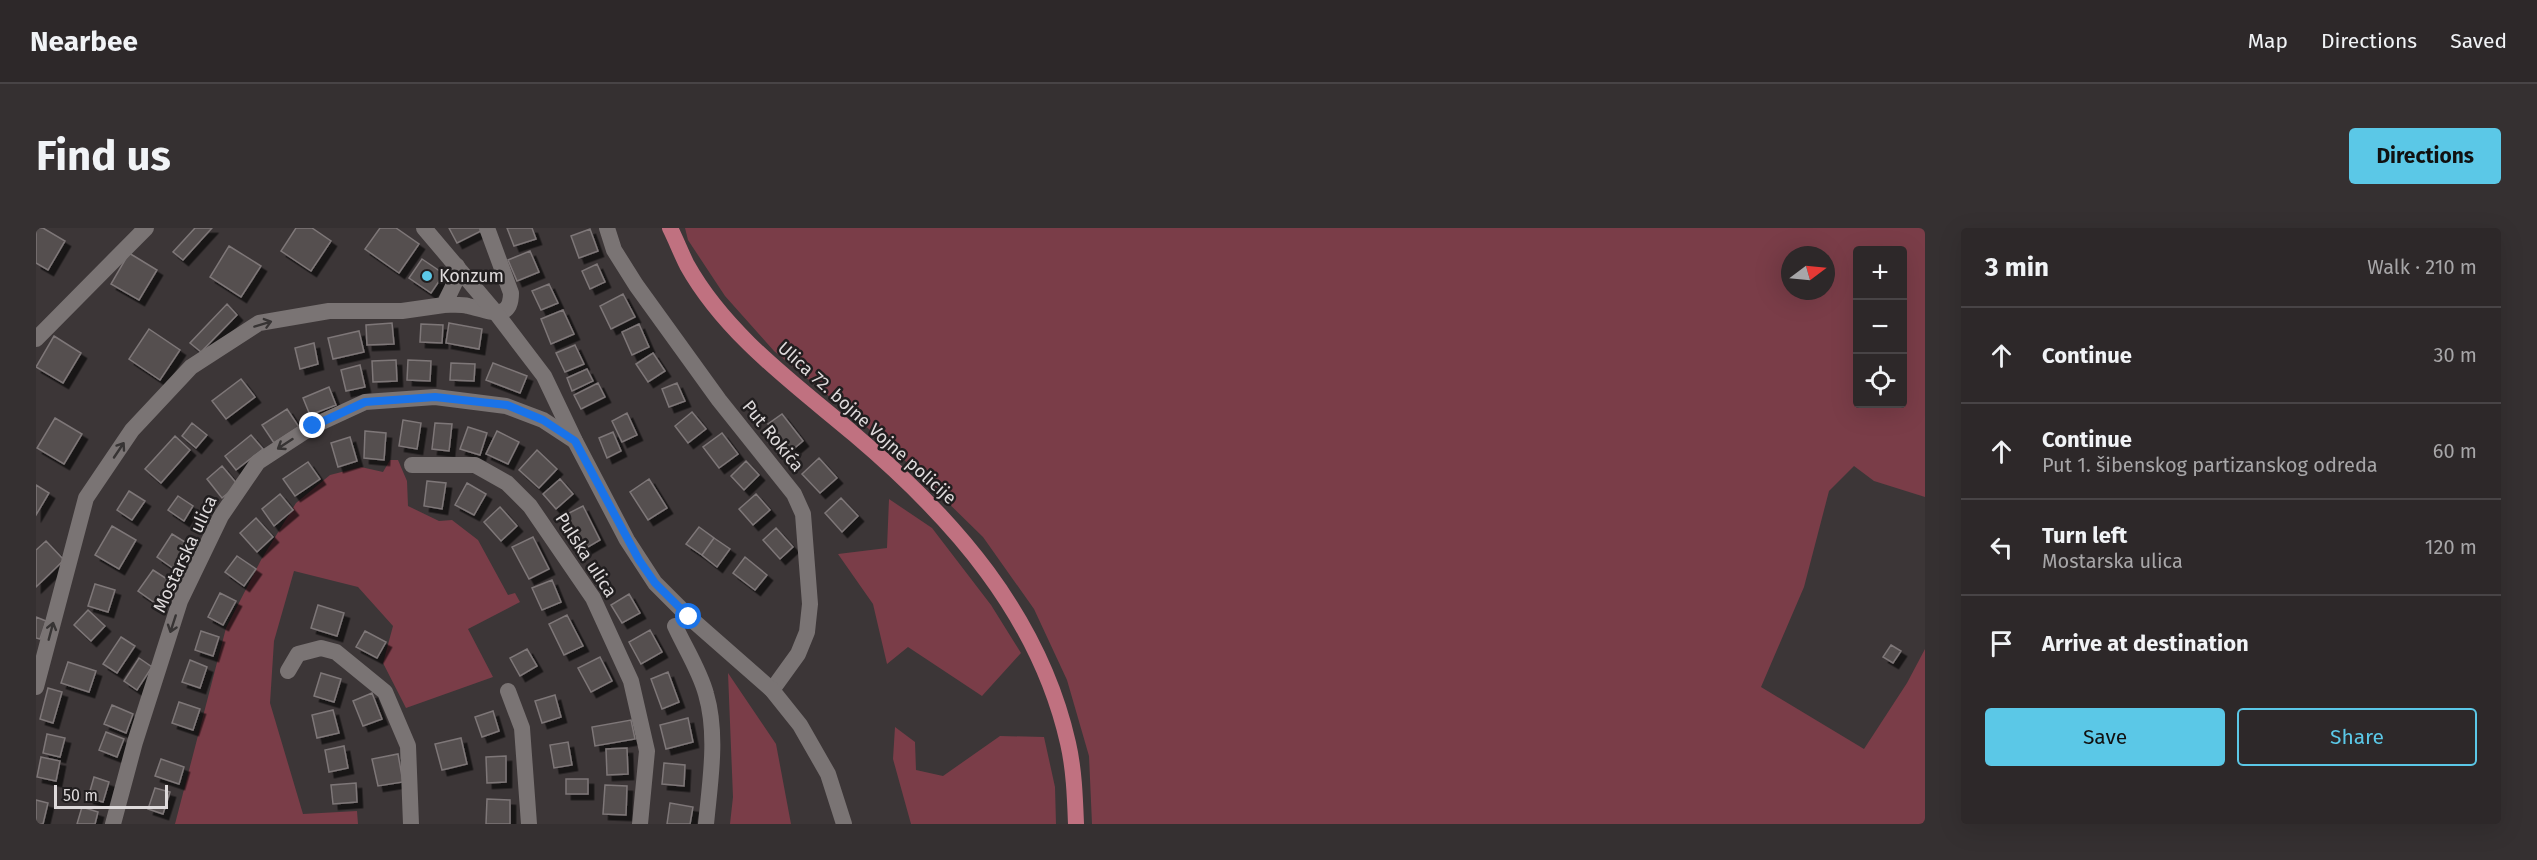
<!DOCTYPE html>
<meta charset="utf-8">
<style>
body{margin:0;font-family:"Fira Sans",sans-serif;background:#353031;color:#f1f3f6}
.controls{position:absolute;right:18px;top:18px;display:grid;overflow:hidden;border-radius:6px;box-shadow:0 6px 24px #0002}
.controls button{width:54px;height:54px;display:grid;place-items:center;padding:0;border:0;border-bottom:2px solid #484446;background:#2d2829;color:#f1f3f6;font:30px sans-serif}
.compass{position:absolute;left:1745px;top:18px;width:54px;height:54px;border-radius:50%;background:#2d2829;box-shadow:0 6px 24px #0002;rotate:74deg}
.scale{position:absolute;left:18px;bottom:15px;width:114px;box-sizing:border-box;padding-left:6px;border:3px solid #dedadb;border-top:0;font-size:16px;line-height:21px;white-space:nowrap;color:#dedadb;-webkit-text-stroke:4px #211e1f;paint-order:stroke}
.stop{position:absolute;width:18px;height:18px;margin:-14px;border:4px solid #1a73e8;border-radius:50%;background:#fff}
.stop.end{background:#1a73e8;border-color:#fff;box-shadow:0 2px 6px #0008}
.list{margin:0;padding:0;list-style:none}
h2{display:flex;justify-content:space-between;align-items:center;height:78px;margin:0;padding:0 24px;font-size:26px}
h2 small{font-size:20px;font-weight:400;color:#a7a6a8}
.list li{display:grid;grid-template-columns:39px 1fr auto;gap:18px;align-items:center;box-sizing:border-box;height:96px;padding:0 24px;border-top:2px solid #484446}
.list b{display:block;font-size:22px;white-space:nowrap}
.list p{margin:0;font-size:20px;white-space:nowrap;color:#a7a6a8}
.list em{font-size:20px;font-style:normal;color:#a7a6a8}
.actions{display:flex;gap:12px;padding:18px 24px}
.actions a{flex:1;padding:14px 0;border:2px solid #5bc8e7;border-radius:6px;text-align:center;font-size:21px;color:#5bc8e7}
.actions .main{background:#5bc8e7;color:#111}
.icon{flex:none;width:33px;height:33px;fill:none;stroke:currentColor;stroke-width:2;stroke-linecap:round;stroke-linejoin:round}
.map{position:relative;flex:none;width:1889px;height:596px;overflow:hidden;border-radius:6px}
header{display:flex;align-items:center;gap:36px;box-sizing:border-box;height:84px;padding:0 30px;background:#2d2829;border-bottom:2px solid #484446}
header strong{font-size:28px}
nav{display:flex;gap:33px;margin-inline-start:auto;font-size:21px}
.intro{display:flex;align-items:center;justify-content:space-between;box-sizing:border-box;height:144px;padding:0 36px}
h1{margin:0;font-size:42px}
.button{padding:15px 27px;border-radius:6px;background:#5bc8e7;color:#111;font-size:21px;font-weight:700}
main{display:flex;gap:36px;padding:0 36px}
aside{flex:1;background:#2d2829;border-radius:6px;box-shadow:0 6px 24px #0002}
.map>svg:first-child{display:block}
.green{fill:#7a3d48;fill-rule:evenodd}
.building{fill:#554f4f;stroke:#7e7778;stroke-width:1.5;filter:url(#shadow)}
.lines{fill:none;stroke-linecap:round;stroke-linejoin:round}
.minor{stroke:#7a7474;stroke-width:16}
.tertiary{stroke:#7a7474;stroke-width:16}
.primary{stroke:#c07180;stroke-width:16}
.oneway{stroke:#373434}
.route{stroke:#1a73e8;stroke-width:8}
.poi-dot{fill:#5bc8e7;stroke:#211e1f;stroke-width:2}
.labels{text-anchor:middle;stroke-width:5;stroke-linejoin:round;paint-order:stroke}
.poi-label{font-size:18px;fill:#dedadb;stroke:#211e1f;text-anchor:start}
.street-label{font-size:18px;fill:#dedadb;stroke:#211e1f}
</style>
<header>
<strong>Nearbee</strong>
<nav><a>Map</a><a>Directions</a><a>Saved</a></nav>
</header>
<div class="intro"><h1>Find us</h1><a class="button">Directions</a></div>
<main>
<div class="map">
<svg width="1889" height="596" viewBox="0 0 1889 596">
<defs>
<filter id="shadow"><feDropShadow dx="5.5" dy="5.5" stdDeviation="0" flood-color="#0009"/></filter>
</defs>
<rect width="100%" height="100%" fill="#3c3637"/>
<path class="green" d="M649,0H1889V269L1838,253L1818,238L1793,263L1768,359L1725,459L1828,521L1871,455L1889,421V596H1056L1053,528L1031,452L998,381L947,309L856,220L738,123L689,68L652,12ZM1822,22H1866V176H1822ZM1754,27H1790V63H1754Z
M354,232H362L371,253L372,278L403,293L416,292L442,312L472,367L479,365L484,374L432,401L457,449L370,480L347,435L357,398L322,359L258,343L238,413L234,475L267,586L321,583L322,596H139L190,400L225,332L260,275L294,247L325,239L347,244Z
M853,271L896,300L955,377L985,425L946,468L872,419L851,436L837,376L802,326L851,320Z
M692,445L740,516L755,596H694L697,569Z
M859,499L879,514L880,542L907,548L964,508L1008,509L1019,559L1020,596H875L857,531Z"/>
<path class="building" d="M0,0H7L29,13L12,42L0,35Z
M159,0H176L147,32L137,24Z
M260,0H276L295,13L275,43L245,23Z
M344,0H360L383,16L363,45L329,21Z
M413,0H446L447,2L421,15Z
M471,0H496L500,11L478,18Z
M554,1L562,23L543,30L535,8Z
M193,18L225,38L205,69L174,49Z
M494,23L503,44L481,53L472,32Z
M93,25L121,42L103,72L75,56Z
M386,31L408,46L395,65L373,50Z
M561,36L569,54L554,61L546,43Z
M513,56L522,75L505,82L496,63Z
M587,66L599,89L575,101L564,78Z
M191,76L201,87L165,124L154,115Z
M527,82L538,106L515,116L505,91Z
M356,95L358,116L331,117L330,97Z
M413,95L446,101L443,121L410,115Z
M385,96L407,97L406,115L384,114Z
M603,96L613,119L596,127L586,104Z
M113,101L144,122L124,152L93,131Z
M323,103L328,124L297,131L292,110Z
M18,108L45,125L27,155L0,139Z
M278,115L282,136L264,141L259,120Z
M539,117L548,136L529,144L520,125Z
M617,125L629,143L612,154L600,136Z
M360,132L361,153L337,154L336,133Z
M372,132L395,133L394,153L371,152Z
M415,135L439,136L438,153L414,152Z
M457,135L491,148L484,165L450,152Z
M324,137L329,159L310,163L305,142Z
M551,141L557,153L536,163L531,150Z
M205,151L219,169L190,191L176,173Z
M562,155L569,169L545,181L538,167Z
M641,155L649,173L633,179L626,161Z
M293,159L300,177L274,187L267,170Z
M251,181L263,199L238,215L226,197Z
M656,184L670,201L652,215L639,198Z
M591,185L601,207L586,214L576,193Z
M746,186L767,213L754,224L732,196Z
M19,190L46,206L28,236L1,220Z
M367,192L385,195L381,221L363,218Z
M156,195L171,207L160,220L146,208Z
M399,195L416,196L413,223L396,221Z
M432,199L451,205L444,227L424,221Z
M329,203L350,205L348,232L328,230Z
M461,203L483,214L472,236L450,226Z
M577,204L585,223L571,230L563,210Z
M686,205L702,226L683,240L667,219Z
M215,207L227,221L200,242L189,228Z
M139,208L154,222L125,255L109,241Z
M314,209L321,233L302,239L295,215Z
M501,222L521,241L503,260L483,242Z
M783,230L801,250L784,265L766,246Z
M710,233L723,247L708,262L695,248Z
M272,234L284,251L259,268L247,251Z
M186,238L202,257L186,270L171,251Z
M524,251L537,266L520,281L507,266Z
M613,251L631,280L612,292L594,264Z
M391,253L410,255L406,281L388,278Z
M431,255L450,266L438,287L419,277Z
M0,257L13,265L0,287Z
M93,263L109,273L96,292L81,282Z
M244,266L257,282L238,298L226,281Z
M720,266L734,282L717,297L703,281Z
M142,268L157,278L148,293L132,282Z
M805,270L822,288L806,304L789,285Z
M547,278L564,312L547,322L529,287Z
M464,279L481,298L465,313L448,294Z
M220,290L237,309L221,324L204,305Z
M76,298L100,312L83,341L59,327Z
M663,299L678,310L666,327L650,316Z
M740,300L757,319L744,331L727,312Z
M136,306L157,319L141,343L121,329Z
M497,309L513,341L493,351L476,319Z
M678,310L694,321L681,339L666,327Z
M10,313L28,332L0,359V322Z
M201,328L220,341L208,358L189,344Z
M709,329L731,347L719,362L697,345Z
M117,342L134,353L119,375L102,363Z
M516,352L525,374L506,382L496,360Z
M59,356L79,362L72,384L52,378Z
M184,365L200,373L187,397L172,389Z
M593,366L604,385L586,395L575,377Z
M282,377L308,385L301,408L275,400Z
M52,382L69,398L55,413L38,397Z
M531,387L547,418L528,427L513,396Z
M0,389L10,393L4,411L0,410Z
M614,402L626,424L605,436L593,414Z
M165,403L183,409L177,428L159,422Z
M329,403L350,414L341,430L320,419Z
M85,409L99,418L81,445L67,436Z
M1855,417L1865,423L1857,435L1847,429Z
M491,421L501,438L484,448L474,430Z
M564,429L576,453L555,464L542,440Z
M103,430L116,439L101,462L88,453Z
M154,432L171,439L164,460L146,454Z
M32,434L60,443L53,464L25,455Z
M632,444L643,474L626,481L615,451Z
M285,445L305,451L298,474L278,468Z
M12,460L26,464L17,495L4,491Z
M336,465L346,491L327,498L317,473Z
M519,467L525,489L506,495L499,473Z
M143,474L164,481L157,502L136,495Z
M76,477L97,486L90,505L68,496Z
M297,482L303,505L281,510L276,487Z
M457,483L463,503L446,509L439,489Z
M652,490L657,514L630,521L624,497Z
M595,492L599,511L559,518L556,499Z
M70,504L88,511L81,529L63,522Z
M11,506L29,510L24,529L7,525Z
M425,510L431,536L406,542L399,516Z
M532,514L536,537L518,540L514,517Z
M308,518L312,540L293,544L289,522Z
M591,520L592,546L571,547L570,521Z
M362,526L367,554L342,558L336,531Z
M470,528V554L451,555L450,529Z
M5,529L24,533L20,553L1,549Z
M125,531L148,539L143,556L119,548Z
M628,535L649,537L648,558L626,556Z
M58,549L73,554L67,574L52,570Z
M530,551H552V566H530Z
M320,555L321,574L297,576L295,557Z
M569,557L591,558L590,587L567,586Z
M119,560L134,564L127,586L112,581Z
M451,571L474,572V596H450Z
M0,572L12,575L7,596H0Z
M634,575L657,579L654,596H631Z
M46,579L62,584L59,596H41Z"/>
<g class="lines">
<path class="minor" d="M571,0L578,22L600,57L683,172L758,266L767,286L774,376L771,404L762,426L736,462
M408,77C416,77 425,76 432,78C451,82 475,95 475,65L451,0
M0,111L110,0
M376,237H439L471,255L494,278L557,370L595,453L611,523L604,596
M639,398C649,420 664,443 670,466C682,507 674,554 670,596
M252,443L262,426L285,420L300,424L349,464L372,518L375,596
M0,459L50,270L96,202L155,139L223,95L293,83H366L408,77L420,52L421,38
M472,463L486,500L493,596
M77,596L99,514L144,373L185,288L222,234L277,198L329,174L399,169L470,178L507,192L539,213"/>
<path class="tertiary" d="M388,0L460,85L508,148L539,213L591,312L619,355L653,389L736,462L764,497L792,546L808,596"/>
<path class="primary" d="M634,0C640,12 645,25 651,37C690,107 760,157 819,207C917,290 1003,387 1032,515C1038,541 1039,569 1040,596"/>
</g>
<defs><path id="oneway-shaft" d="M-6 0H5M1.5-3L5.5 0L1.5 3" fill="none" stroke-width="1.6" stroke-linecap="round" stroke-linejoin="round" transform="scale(1.5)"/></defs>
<g class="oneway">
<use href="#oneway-shaft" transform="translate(227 96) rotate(-17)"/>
<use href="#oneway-shaft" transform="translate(249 216) rotate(147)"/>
<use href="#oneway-shaft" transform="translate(83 222) rotate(-56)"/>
<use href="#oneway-shaft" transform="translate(137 396) rotate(108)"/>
<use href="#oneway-shaft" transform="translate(15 403) rotate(-75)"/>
</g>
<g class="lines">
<path class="route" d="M277,198L329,174L399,169L471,177L507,192L539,213L603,332L619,355L653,389"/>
</g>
<circle class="poi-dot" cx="391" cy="48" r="6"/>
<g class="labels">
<g class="poi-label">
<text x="403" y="54">Konzum</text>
</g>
<g class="street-label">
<text transform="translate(831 195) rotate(42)" y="6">Ulica 72. bojne Vojne policije</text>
<text transform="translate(737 208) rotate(51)" y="6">Put Rokića</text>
<text transform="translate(149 326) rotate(-65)" y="6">Mostarska ulica</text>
<text transform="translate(550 327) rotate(57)" y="6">Pulska ulica</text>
</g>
</g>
</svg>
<div class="controls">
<button>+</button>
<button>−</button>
<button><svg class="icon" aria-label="locate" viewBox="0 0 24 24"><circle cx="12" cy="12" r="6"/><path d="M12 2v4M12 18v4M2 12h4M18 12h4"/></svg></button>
</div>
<svg class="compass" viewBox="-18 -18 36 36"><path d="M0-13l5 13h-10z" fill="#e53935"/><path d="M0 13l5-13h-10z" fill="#a7a6a8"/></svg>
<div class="scale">50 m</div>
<div class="stop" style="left:653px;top:389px"></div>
<div class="stop end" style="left:277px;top:198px"></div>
</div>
<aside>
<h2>3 min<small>Walk · 210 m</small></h2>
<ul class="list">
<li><svg class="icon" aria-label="ahead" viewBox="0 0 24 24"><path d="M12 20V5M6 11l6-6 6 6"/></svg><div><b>Continue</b></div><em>30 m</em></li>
<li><svg class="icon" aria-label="ahead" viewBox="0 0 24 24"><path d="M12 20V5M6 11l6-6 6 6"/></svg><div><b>Continue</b><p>Put 1. šibenskog partizanskog odreda</p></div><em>60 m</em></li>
<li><svg class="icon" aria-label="left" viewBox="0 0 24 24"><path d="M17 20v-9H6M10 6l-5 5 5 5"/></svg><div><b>Turn left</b><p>Mostarska ulica</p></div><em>120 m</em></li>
<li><svg class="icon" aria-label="arrive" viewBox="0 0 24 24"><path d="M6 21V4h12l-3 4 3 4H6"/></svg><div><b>Arrive at destination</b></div></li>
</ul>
<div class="actions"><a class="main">Save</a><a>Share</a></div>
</aside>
</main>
